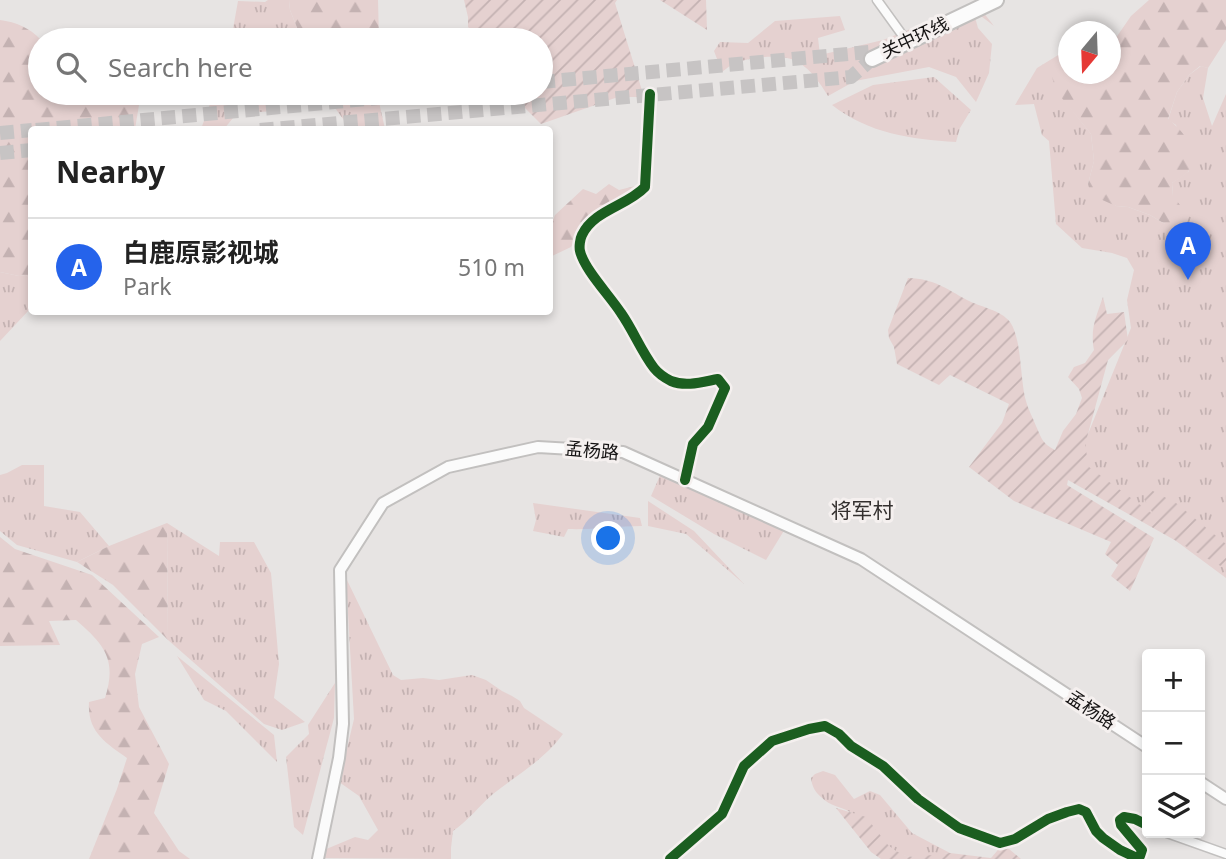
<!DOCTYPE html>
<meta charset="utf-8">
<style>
body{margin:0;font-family:"Noto Sans","Noto Sans SC",sans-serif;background:#f2f2f2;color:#222}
.controls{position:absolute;right:21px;bottom:21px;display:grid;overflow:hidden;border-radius:7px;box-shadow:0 4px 10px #0003}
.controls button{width:63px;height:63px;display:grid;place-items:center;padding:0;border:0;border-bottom:2px solid #e0e0e0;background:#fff;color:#222;font:35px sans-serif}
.compass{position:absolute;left:1058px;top:21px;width:63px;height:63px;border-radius:50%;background:#fff;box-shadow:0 4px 10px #0003;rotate:199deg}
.you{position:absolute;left:609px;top:539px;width:24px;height:24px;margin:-18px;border:5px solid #fff;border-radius:50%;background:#1a73e8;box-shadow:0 0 0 10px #1a73e833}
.badge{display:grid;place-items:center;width:46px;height:46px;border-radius:50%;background:#2563eb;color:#fff;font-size:23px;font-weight:700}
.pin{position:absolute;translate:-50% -58px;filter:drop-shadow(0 2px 4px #0008)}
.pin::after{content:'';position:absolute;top:37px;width:24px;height:21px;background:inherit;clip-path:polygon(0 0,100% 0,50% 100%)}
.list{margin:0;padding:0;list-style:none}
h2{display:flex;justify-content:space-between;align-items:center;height:91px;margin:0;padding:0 28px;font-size:30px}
h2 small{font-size:23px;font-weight:400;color:#767676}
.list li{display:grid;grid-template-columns:46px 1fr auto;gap:21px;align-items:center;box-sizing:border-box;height:98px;padding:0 28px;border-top:2px solid #e0e0e0}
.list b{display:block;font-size:26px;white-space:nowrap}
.list p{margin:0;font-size:23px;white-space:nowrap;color:#767676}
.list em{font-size:23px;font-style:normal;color:#767676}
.icon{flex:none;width:38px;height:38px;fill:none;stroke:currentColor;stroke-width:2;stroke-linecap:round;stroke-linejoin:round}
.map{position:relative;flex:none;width:1226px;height:859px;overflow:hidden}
.search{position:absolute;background:#fff;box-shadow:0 4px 10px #0003;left:28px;top:28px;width:525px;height:77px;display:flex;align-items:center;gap:18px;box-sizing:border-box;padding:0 24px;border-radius:38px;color:#767676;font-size:26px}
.panel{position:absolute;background:#fff;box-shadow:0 4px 10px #0003;left:28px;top:126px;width:525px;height:189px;border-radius:7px}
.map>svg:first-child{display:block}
.grass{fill:url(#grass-tufts)}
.forest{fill:url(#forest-firs)}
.garden{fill:url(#garden-furrows)}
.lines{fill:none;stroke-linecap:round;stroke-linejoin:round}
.highway-tunnel{stroke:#c7c4c4;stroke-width:14;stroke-dasharray:14 7;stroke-linecap:butt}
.street-casing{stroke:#c2c0bf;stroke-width:11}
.secondary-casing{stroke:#c2c0bf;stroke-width:14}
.highway-casing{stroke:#c2c0bf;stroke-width:18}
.street{stroke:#fbfbfb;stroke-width:8}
.secondary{stroke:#fbfbfb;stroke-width:10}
.highway{stroke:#fbfbfb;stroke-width:14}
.cycleway-casing{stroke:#f5f0ef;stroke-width:15}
.cycleway{stroke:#1b5e20;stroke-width:10}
.labels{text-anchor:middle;stroke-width:6;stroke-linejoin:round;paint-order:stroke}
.street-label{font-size:18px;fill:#141212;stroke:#f5f0ef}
.quarter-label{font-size:21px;fill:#34302f;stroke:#f5f0ef}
</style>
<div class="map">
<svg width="1226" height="859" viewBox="0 0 1226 859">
<defs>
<pattern id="grass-tufts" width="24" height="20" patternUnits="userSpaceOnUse" patternTransform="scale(1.75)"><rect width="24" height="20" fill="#e5d1d0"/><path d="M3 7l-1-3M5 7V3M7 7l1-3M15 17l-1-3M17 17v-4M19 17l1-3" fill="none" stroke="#c4b2b2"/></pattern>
<pattern id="forest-firs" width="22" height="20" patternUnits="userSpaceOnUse" patternTransform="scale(1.75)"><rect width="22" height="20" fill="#e5d1d0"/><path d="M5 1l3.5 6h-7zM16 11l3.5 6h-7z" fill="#c4b2b2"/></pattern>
<pattern id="garden-furrows" width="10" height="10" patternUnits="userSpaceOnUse" patternTransform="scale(1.75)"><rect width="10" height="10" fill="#e5d1d0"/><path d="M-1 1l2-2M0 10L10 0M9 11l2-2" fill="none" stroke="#c4b2b2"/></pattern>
</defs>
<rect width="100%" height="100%" fill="#e7e4e3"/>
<path class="grass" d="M268,0H289L290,10L302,40H231L238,1L265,2Z
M976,3L994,26L973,10L978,28L992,44L989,73L976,102L956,77L929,67L855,81L828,96C820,83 811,70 798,62C784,53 746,57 731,65C728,67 725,70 722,72L714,51L720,42L748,43L775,21L840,16L845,30L818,38L820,55L883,40Z
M1068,49V63L1057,64V91L1091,134L1094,161L1088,184L1116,206L1128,207L1150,215L1165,224L1173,196L1172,183L1189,171L1176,125L1168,120L1177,92L1189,75L1201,66L1208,68L1203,98L1212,126L1226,94V578L1075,466L1131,328L1127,300L1134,270L1127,258L1112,253L1082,248L1056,224L1049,141L1042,135L1034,104L1015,105L1037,68Z
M934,77L971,110L960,128L956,142C910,139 870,134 832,105L873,85Z
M214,93H287L271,111L261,112L253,110L248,98L241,94L233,118L224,129H201Z
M324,93H377L385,129H352C341,118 334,105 324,93Z
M0,272L19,276L26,275L31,279V308L0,341Z
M22,465H44V506L80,512L109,546L77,562L17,545L0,531V475L7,473Z
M662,471L785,529L766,560L714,534L651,496Z
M648,501L694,531L744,584L686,534L648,526Z
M533,503L640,518L642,526C617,526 592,530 568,529L564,537L533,531L536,520Z
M167,523L219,556L220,542H254L271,573L279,664L274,698L305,722L282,730L264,724L168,640Z
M346,578L393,675L401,680L423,678L439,680L472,675L486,680L502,691L512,696L520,701L524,708L563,734C544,760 518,774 493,794C479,806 469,820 453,831L451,848V859L322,858L324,850L355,837L368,840L378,830L359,796L339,782L354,719Z
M177,656L274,735L277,762L226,711L204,700Z
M335,683L334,718L303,835L294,827L286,757L309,734L308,725Z
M823,771L835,775L854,799L870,791L880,795L912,833L950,853C937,855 919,859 906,856C883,849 870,823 850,812C840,806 831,807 821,797C815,792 812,786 811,778L815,774Z"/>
<path class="forest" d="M289,0H378L379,39L302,40L290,10Z
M1149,0H1226V40L1208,68L1200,66L1189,75L1177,92L1168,119C1181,129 1202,152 1190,169C1186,175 1178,179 1172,183L1173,196L1187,214L1186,223L1179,228L1165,224L1150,215L1128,207L1116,206L1091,195L1088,184L1094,161L1091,134L1056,91L1052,77L1057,64L1068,63V74H1110L1111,45L1131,16Z
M0,20C16,22 30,28 41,40L40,93H141L135,129L32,130L31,279L26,275L19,276L0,272Z
M609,184L619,190L639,185L635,191L587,219L571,247L550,257V228L555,215L583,189L596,194Z
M167,523L168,640L113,585L77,562L109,546Z
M0,537L15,549L92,575L159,637L142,644L135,674L139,707L169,764L154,813L179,851L190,859H89L117,789L127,758C106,743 87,732 89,702L105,698C117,660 105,645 76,620L49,621L60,645L0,646Z"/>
<path class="garden" d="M464,0H617L615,3L644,97H618L541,124L514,97L513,93H541V40H480L468,27V17Z
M660,0H706L707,30Z
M908,278C935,279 945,288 967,300C980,307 1001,310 1010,322C1022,339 1020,380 1026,401C1028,409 1033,418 1036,426C1042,439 1042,443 1055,450L1063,431L1076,414L1082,398L1079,389L1068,377L1074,367L1085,363L1094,350C1090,329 1096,317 1103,297L1107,314L1124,312L1128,340L1108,360L1085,445L1089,467L1154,515L1144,499L1149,489L1176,503L1226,544V569L1068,480L1067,485L1154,538L1130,591L1111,576L1118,565L1105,554L1111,542L1014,501L969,467L1002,423L1009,404L950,375L939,385L897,364L894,347L889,338L888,330Z
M836,808L866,817L888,845L896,851L906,856L914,857L950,853L991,858L1003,844L1021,859H881L871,852Z"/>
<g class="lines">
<path class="highway-tunnel" d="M541,82L869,52
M36,130L431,93
M260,130L851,77L872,59
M0,133L32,130
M0,153L32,150"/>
<g class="street-casing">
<path id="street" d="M877,0L903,36
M650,94L645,187C627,206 594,210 582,235C580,239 579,247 580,251C584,269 610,296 621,313C633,330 641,351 654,368C658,373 665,378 671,381C686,387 702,382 718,379L725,388L708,427L693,444L685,480
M1167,833L1226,854
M670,859L722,814L744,766L772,741L809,729L825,726L839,734L851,746L883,766L918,799L959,828L1000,843L1015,839L1048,819L1067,812L1079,809L1086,812L1096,831L1103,838L1120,850L1135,857L1140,856L1142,850L1121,825L1120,820L1124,817L1135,819L1147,825"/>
</g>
<g class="secondary-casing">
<path id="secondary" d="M1200,782L1226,799
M318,859L339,758L343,724L340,570L383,503L448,467L538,447L623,452L861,559L1147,747"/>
</g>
<g class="highway-casing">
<path id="highway" d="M872,59L996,0"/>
</g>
<use href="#street" class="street"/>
<use href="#secondary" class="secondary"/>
<use href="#highway" class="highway"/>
<g class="cycleway-casing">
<path id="cycleway" d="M650,94L645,187C627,206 594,210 582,235C580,239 579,247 580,251C584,269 610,296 621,313C633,330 641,351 654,368C658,373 665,378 671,381C686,387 702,382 718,379L725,388L708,427L693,444L685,480
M670,859L722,814L744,766L772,741L809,729L825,726L839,734L851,746L883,766L918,799L959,828L1000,843L1015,839L1048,819L1067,812L1079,809L1086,812L1096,831L1103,838L1120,850L1135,857L1140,856L1142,850L1121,825L1120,820L1124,817L1135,819L1147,825"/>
</g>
<use href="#cycleway" class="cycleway"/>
</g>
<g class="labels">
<g class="street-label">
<text transform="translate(915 38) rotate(-25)" y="6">关中环线</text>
<text transform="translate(592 451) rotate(5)" y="6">孟杨路</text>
<text transform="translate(1091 710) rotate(33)" y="6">孟杨路</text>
</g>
<g class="quarter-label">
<text x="862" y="518">将军村</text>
</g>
</g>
</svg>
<div class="controls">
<button>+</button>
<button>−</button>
<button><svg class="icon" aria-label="layers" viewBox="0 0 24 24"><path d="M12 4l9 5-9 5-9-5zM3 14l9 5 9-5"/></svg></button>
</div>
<svg class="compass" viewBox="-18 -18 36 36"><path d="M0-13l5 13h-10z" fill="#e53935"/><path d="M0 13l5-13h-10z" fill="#767676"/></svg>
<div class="you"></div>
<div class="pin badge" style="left:1188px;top:280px">A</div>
<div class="search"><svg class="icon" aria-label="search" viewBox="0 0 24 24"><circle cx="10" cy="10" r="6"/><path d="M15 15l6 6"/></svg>Search here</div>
<section class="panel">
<h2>Nearby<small></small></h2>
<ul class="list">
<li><span class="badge">A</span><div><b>白鹿原影视城</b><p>Park</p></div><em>510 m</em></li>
</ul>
</section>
</div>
